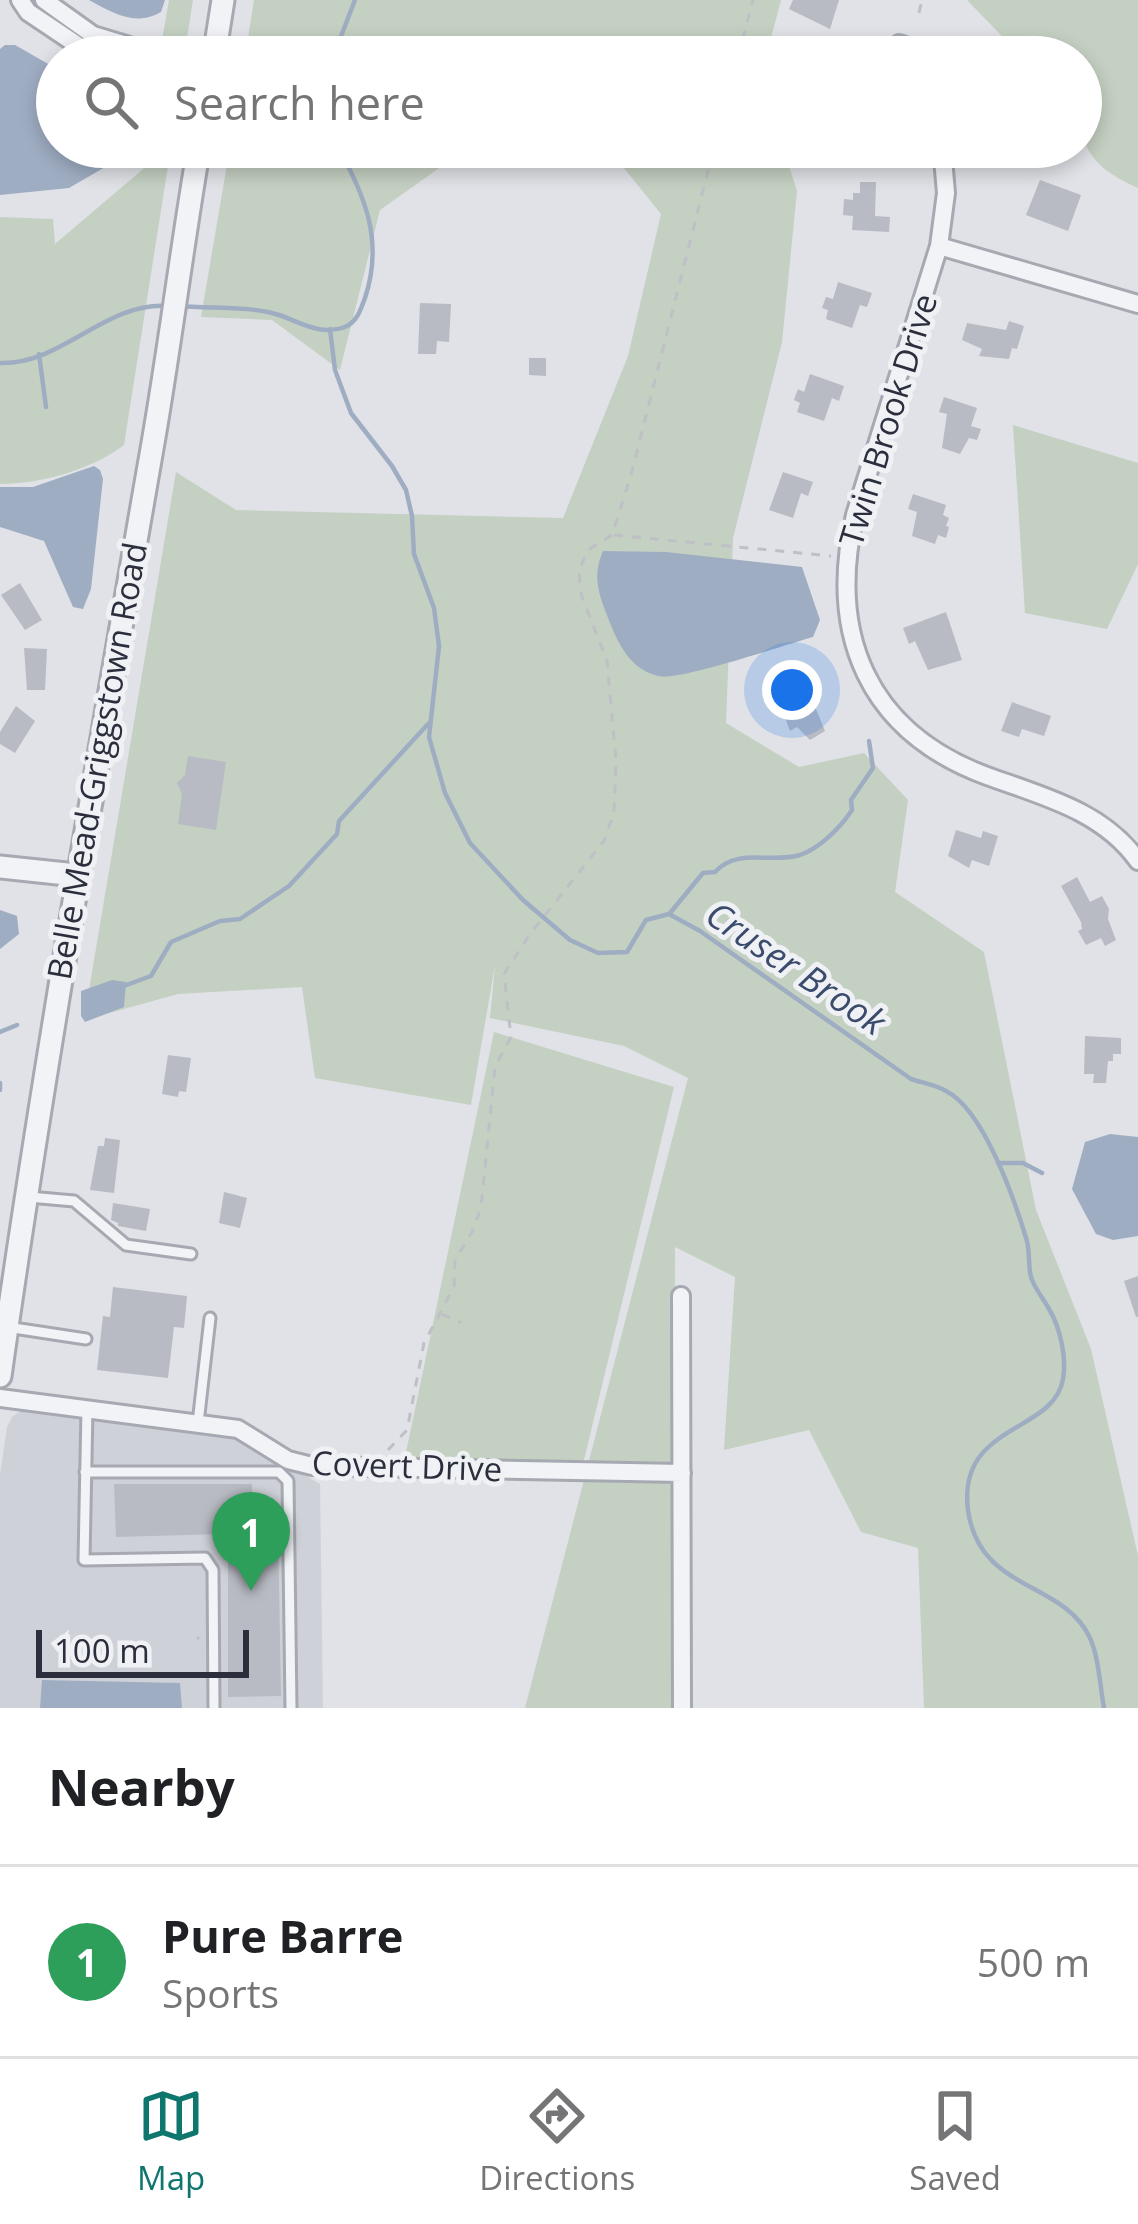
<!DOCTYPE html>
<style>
body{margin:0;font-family:"Open Sans",sans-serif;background:#f6f6f6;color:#202124}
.scale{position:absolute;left:36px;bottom:30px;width:213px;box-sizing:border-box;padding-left:12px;border:6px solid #2b2f3d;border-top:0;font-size:33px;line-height:42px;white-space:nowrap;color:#2b2f3d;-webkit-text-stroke:9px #eff1f5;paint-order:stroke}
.you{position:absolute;left:792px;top:690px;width:42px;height:42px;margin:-30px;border:9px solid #fff;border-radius:50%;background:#1a73e8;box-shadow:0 0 0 18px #1a73e833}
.badge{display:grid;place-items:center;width:78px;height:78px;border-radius:50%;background:#0f766e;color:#fff;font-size:39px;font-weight:700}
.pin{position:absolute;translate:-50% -99px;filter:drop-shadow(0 3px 6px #0008)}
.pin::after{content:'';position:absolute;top:63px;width:42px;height:36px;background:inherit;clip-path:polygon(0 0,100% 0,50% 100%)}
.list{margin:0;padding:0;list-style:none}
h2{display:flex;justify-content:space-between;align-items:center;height:156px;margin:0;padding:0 48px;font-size:51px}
h2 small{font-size:39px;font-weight:400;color:#757577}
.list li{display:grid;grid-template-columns:78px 1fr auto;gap:36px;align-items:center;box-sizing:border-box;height:192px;padding:0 48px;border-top:3px solid #e0e0e0}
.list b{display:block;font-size:45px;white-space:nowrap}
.list p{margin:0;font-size:39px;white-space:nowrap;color:#757577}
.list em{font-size:39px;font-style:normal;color:#757577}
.icon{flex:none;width:66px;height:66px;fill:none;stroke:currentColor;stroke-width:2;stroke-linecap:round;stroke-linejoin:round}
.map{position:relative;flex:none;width:1138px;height:1708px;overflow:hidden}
.search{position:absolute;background:#fff;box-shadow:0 6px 18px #0003;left:36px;right:36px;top:36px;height:132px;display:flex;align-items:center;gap:30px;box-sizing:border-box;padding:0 42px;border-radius:66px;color:#757577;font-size:45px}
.sheet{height:348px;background:#fff}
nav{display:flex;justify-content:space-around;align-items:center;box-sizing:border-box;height:168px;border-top:3px solid #e0e0e0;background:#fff;font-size:33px;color:#757577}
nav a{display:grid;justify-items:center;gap:6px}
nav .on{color:#0f766e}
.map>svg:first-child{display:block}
.built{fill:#cfd1d9}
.green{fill:#c4d0c2}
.water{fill:#9fadc3}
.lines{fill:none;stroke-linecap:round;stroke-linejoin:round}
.stream{stroke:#9fadc3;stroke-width:4.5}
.building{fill:#b8bbc3}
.service-casing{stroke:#a6a9b1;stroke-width:15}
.minor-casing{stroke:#a6a9b1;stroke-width:22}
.tertiary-casing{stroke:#a6a9b1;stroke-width:27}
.path{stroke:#bec0c6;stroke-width:3;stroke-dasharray:9 9;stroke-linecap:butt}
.service{stroke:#f2f3f6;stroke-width:9}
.minor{stroke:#f2f3f6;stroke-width:16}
.tertiary{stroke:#f2f3f6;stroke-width:21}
.labels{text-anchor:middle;stroke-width:10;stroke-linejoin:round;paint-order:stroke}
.street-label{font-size:33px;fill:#2b2f3d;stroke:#eff1f5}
.water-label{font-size:36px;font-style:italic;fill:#3a4b6c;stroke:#eff1f5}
</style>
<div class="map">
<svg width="1138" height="1708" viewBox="0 0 1138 1708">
<rect width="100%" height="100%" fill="#e0e2e7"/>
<path class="built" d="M22,1410L245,1441L320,1484L323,1708H0V1475L7,1427L12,1417Z"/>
<path class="green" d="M169,0H193L184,57H159Z
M254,0H781L766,57H245Z
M967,0H1138V188C1067,157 1081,125 1081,57H1022Z
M151,147H171L124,445C91,470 40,484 0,484V217L53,219L55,244L149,164Z
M230,147H783L797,191L782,342L733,538L726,723L799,767L864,753L908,800L895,892L984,952L1036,1210L1091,1349L1138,1556V1708H924L918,1548L861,1532L809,1430L724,1450L735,1277L675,1247L674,1708H525L688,1078L624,1046L490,1018L495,965L471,1105L315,1078L302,987L178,994L84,1020L176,472L236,510L563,518L628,356L661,214L611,152L466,149L380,210L340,370L272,320L201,317Z
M1013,425L1138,463V564L1107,629L1025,613Z
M494,1032L674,1087L583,1464L404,1462Z"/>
<path class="water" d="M89,0H165L161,12C135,27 113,13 89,0Z
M5,45H15L57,69V147L138,148L69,188L0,195V49Z
M94,466L100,470L103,479L91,589L83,609L73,607L44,541L0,527V487H33Z
M603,551L666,552L802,567L820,620L813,637C787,644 677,682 658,676C631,669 620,647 610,623C600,597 591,578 603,551Z
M0,910L17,916L19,934L0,949Z
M112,980L126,982L124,1007L85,1022L81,1016V991Z
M1110,1134L1138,1137V1236L1113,1240L1096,1234L1072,1189L1085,1142Z
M42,1680L180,1683L182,1708H40Z"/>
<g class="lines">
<path class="stream" d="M333,57L355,0
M179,306C212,309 250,305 282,316C301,323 322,336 345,327C357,322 361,309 365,298C384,241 365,196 338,147
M330,329L335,370L351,413L392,466L406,490L412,516L414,554L434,608L439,646L429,737L445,793L470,843L523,900L570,940L598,953L627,952L646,920L669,914L700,931L911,1079C923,1083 936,1085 946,1091C984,1110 1015,1201 1027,1241C1030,1253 1028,1266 1031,1277C1034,1288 1044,1299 1049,1309C1060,1327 1067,1358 1063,1379C1054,1434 957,1423 968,1510C979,1591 1061,1580 1089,1636C1099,1656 1100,1687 1104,1708
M39,354L46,407
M0,363C62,365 106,301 168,306
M670,913L703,873L715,872C738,847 770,864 800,855C820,848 840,828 852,810L851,800L873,768L869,741
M121,987L151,976L171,942L220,921L240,919L289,886L337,834L339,821L428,724
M0,1032L17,1025
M0,1083V1090
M998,1163H1023L1042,1173"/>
</g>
<path class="building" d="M793,0H839L830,29L789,9Z
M1040,180L1081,195L1068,231L1026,215Z
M860,182H876L875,216L890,217L889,232L852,230L853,216L843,215L844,199L853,200V193H860Z
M838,282L872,293L867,307L860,305L852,328L826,319L828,310L822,308L826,297L833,299Z
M420,303L451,304L449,342L437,341L436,354H418Z
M1009,321L1024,326L1017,349L1012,348L1009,359L979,356L982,349L962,340L967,323L1006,330Z
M529,358H546V376L529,375Z
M810,374L844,386L839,401L832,398L824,421L797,412L800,403L794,400L798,389L804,392Z
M944,397L977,408L971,426L981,429L977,440L969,438L960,454L942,448L947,414L939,412Z
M783,472L813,482L808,496L801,493L793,518L769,510Z
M913,494L946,505L943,515L949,518L946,526L949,527L946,538L938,535L935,544L912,536L917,512L908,509Z
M20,583L42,620L25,630L1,595Z
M946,612L962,660L928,670L915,641L909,644L903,628Z
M24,648L47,649L45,690H27Z
M812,681L820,695L812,699L825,731L810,740L797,727L790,731L783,712L788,709L782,698Z
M1012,702L1051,716L1044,736L1022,729L1019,737L1001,731Z
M16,706L35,721L15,753L0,744V732Z
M188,756L226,762L216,830L178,824L182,794L177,783L185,775Z
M956,830L981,838L983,831L998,836L989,866L972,860L969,868L948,856Z
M1077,877L1090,902L1102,896L1109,909L1108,919L1116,940L1105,946L1101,938L1086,945L1078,931L1082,929L1081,922L1061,886Z
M1085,1036L1121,1038V1054H1113V1061H1108L1106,1083H1093L1094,1074H1084Z
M168,1055L191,1058L186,1092L179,1091L178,1097L162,1094Z
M105,1138L120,1140L114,1193L90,1190L98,1146H104Z
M224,1192L247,1198L240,1228L219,1223Z
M113,1203L150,1209L146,1231L118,1226V1223L111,1220Z
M1138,1276V1317H1136L1124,1281Z
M113,1287L187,1296L184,1328L174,1327L168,1378L97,1370L103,1316L110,1317Z
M114,1484H252V1523H278L281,1696L228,1697V1541L222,1534L116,1537Z"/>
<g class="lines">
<g class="service-casing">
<path id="service" d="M29,1197L74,1201L126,1245L191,1254
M7,1327L86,1339
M87,1409L84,1560L205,1558L213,1570L214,1708
M198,1423L210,1318
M85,1472H279L288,1481L291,1708"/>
</g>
<g class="minor-casing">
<path id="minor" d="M20,0L28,12L95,57
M44,0L93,35L166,57
M899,44L914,49L920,57
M942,147L946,193L939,246L855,515C827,635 868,732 987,776C1042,796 1103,811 1138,861
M939,246L1138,304
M681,1296L682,1708
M0,1398L238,1429L288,1460L312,1466L682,1473"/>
</g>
<g class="tertiary-casing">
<path id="tertiary" d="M214,57L223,0
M0,867L76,875
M0,1376C44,1064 99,754 153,443C170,345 182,246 199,147"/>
</g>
<path class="path" d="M919,13L922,0
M738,57L753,0
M614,535L831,556
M442,1314L461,1323
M388,1450L407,1430L424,1343L454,1287L455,1260L472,1232L481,1208L495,1067L511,1037L504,974L530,934L604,841L614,813L616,761L607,661L581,594L579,570L588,550L612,535L631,475L714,147
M197,1639L199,1637"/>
<use href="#service" class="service"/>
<use href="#minor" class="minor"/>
<use href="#tertiary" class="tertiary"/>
</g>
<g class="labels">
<g class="street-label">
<text transform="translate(888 420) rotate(-73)" y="12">Twin Brook Drive</text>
<text transform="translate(97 761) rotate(-80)" y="12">Belle Mead-Griggstown Road</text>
<text transform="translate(407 1466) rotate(2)" y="12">Covert Drive</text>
</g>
<g class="water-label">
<text transform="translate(796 968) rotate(34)" y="13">Cruser Brook</text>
</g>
</g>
</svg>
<div class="scale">100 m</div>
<div class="you"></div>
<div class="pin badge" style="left:251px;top:1591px;background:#2e9e5b">1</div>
<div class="search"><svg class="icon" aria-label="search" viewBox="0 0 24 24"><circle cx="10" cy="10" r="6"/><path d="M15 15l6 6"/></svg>Search here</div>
</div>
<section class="sheet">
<h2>Nearby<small></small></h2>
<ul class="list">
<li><span class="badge" style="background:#2e9e5b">1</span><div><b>Pure Barre</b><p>Sports</p></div><em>500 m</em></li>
</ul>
</section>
<nav>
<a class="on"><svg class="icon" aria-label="map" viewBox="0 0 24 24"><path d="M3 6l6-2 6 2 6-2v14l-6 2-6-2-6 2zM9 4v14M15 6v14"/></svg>Map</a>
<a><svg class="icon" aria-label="directions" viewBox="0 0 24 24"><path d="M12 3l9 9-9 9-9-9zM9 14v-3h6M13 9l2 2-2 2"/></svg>Directions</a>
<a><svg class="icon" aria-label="saved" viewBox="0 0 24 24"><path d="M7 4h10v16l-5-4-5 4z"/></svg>Saved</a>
</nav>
